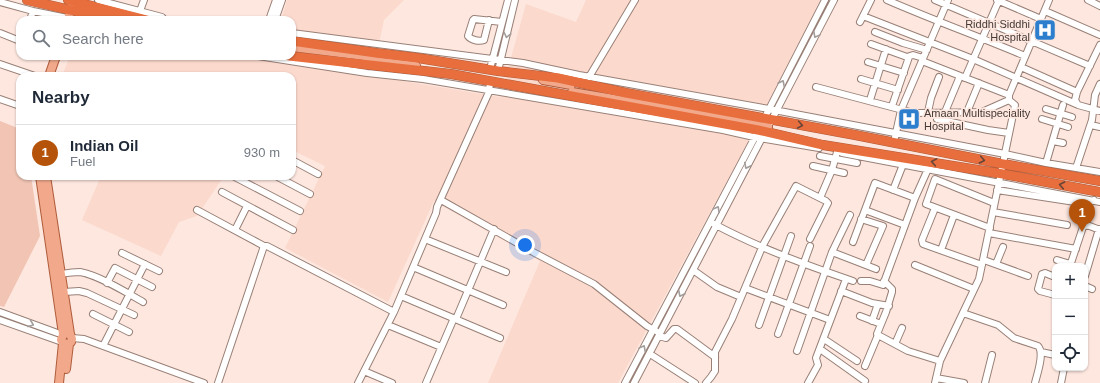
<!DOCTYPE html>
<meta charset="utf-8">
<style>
body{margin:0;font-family:Helvetica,sans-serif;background:#f6f6f7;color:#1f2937}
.controls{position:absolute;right:12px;bottom:12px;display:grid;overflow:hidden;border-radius:8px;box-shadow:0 1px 3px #0004}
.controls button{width:36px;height:36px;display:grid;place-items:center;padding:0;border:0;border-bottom:1px solid #e0e1e3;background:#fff;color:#1f2937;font:20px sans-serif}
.you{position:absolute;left:525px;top:245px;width:14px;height:14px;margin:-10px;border:3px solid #fff;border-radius:50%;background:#1a73e8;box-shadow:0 0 0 6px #1a73e833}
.badge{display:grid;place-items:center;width:26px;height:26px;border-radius:50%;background:#b45309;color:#fff;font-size:13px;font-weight:700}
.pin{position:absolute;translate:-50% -33px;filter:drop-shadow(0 1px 2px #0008)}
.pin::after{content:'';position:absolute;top:21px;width:14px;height:12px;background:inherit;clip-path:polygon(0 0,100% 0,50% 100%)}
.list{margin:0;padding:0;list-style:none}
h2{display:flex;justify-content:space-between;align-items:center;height:52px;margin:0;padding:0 16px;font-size:17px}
h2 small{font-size:13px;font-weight:400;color:#747a83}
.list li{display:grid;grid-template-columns:26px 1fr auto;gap:12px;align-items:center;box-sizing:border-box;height:56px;padding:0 16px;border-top:1px solid #e0e1e3}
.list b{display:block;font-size:15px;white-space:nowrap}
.list p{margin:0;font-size:13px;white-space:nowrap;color:#747a83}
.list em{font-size:13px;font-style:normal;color:#747a83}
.icon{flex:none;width:22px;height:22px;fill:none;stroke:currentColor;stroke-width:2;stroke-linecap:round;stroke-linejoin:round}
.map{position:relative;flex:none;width:1100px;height:383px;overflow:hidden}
.search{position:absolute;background:#fff;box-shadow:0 1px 3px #0004;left:16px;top:16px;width:280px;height:44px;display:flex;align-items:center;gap:10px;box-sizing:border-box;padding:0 14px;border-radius:12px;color:#747a83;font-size:15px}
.panel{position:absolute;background:#fff;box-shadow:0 1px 3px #0004;left:16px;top:72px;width:280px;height:108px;border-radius:12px}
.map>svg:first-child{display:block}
.built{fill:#fcd9cd}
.green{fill:#f1c4b3}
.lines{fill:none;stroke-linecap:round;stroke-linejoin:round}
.minor-casing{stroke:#998077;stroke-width:8}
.major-casing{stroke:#af5c3b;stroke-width:10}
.highway-casing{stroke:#af5c3b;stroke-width:10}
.minor{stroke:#fff;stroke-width:6}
.major{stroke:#f1a88b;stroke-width:8}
.highway{stroke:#e86e3d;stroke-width:9}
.oneway{stroke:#a29c9a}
.oneway2{stroke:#664437}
.labels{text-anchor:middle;stroke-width:3.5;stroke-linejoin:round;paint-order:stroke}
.poi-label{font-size:11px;fill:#453a36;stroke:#fde7df;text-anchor:end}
</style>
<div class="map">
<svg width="1100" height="383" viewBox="0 0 1100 383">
<rect width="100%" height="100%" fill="#fde7df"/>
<path class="built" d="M287,0H404L384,20L372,76L500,97L526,4L576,22L586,0H820L749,140L618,383H488L540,261L434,201L388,302L285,248L325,166L292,150V76H62L70,56H244L268,60L270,56H292V20H281Z
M101,176H224L197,216L179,222L161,256L82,220Z"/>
<path class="green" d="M0,121L20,129V176H31L40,236L4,307L0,306Z"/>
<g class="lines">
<g class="minor-casing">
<path id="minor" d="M98,0L162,17L165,20
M887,0C933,20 980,37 1025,56
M935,0L1090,66
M997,0L1041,19
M1088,0L1100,6
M0,2L33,11L77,20
M140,11L144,0
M1045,11L1100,35
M863,16L973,59L1076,104
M30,20L33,11
M269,20L276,0
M275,20L282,0
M489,20L484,40C479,42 471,40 468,36L473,20L474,19L502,22
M860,22L871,0
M875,32L903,43L927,50
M0,33L20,41
M292,33L523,63L579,75L769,109L1005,154L1046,163L1100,172
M871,44L907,57L913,55L923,58
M1100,45L1077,92L1075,100L1078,105L1100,111
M258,56L367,73L423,79L723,130L754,137L819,148
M922,61L1009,95
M868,62L904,73
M0,64L35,76
M1021,67L1077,92
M490,69L508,0
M498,71L515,0
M589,77L635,0
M965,78L999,0
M861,79L898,90
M816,87L914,113L982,112L1009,100
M0,99L20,106
M870,100L886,49
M892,106L909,57
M1046,109L1072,117
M928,112L931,98L939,77
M945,112L960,76
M967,112L979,83
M937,119L988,130L1009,133
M1042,119L1068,127
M763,121L825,0
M770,123L834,0
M1091,125L1100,127
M1053,141L1063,143
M894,142L901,110L948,0
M842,153L1100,202
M820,156L857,163
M292,160L318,174
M1046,163L1063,105
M813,166L844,173
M1076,168L1092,120L1095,95L1100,84
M233,176L300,211
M276,176L310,194
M893,190L904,162
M997,190L1075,202L1089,203L1094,200
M222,192L293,230
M820,198L832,170L837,152
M915,198L928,169
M441,200L533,252L594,284L647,326L656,331
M935,208L922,240L923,244L982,265
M197,210L264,246
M865,210L905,225
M993,212L1067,225
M861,219L883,226L866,265
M714,224C759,248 806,265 853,281
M990,228L926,204L935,179L994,203
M235,230L247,206
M989,233L1076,249
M425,239L506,272
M853,242L875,183L915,198L883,285L870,281H861
M941,250L954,215
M832,252L876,269
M122,253L159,271
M984,260L1028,276
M1057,260L1070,264
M996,264L1003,247
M915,265L974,289
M1070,266L1083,227L1087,225L1100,230
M413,267L503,305
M693,270L717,287L741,297
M61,274C67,273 74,272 80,272C98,275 126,292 143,302
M1085,276L1099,229
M1055,277L1045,273L1042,274L1038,289L1040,291L1055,295
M107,283L115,268L152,287
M1085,286L1092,289
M745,288L830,320
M841,291L872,303L889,306
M64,292L79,291L87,293L134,315
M401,296L500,338
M0,312L63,335
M963,313L998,325L1014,338L1038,346C1045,353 1037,374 1035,383
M93,314L129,332
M860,316L881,324
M456,319L494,229
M0,320L62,342
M872,321L878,304
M388,325L441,347
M759,325L791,236
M778,334L810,246
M878,335L908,351L940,361
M659,336L666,338L674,329H677L715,357
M72,338L84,339L204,383
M824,339L857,361
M895,344L902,328
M103,346L145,264
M820,349L865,381
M797,351L832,252L850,215
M1041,352L1055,355
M650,354L695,383
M865,366L878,335L877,334L886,312L892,292V289L884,281
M364,371L392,383
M936,378L964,383
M218,383L264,246H267L394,312
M358,383L394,312L436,213L437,207L489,92L490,82
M426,383L454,318
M625,383L756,135
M634,383L763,136
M706,383L711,377L715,371V352L732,319L763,245L796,186L826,201L828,203L810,239
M808,383L818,365L816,358L846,279
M935,383L940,361L979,279L1015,105L1009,100V95L1049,0
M985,383L992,355
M1061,383L1064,368"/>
</g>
<g class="major-casing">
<path id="major" d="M68,20L72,5
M292,47L373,57
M366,60L416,66
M49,76L56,56
M543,80L571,85
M572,92L709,115L768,127
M40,176L63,334
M46,176L70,334L72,339L71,342L68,344L63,343L61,340L63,335L67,333L70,334
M66,369L69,344
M59,383L63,343"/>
</g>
<g class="highway-casing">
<path id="highway" d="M27,0L114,20
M68,0L147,20
M292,41L376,53L418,58L498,71L558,78L626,93L855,135L1003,164L1100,181
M289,56L451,74L758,130L823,145L1003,174L1100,192"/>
</g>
<use href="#minor" class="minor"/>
<use href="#major" class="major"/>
<use href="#highway" class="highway"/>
</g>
<defs><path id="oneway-chevron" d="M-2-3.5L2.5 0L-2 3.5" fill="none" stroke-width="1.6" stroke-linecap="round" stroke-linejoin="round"/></defs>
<g class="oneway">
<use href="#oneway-chevron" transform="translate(507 35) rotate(104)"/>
<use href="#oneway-chevron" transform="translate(816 35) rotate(118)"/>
<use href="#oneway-chevron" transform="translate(782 83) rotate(-63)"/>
<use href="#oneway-chevron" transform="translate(747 166) rotate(117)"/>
<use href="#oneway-chevron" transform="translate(717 209) rotate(-62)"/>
<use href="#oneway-chevron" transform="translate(681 294) rotate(117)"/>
<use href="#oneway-chevron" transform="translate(31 324) rotate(21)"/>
<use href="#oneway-chevron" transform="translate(643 348) rotate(-62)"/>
</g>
<g class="oneway2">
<use href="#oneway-chevron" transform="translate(800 125) rotate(10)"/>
<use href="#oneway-chevron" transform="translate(982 160) rotate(11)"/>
<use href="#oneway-chevron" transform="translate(934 162) rotate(-170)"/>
<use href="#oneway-chevron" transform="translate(1062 185) rotate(-169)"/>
</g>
<defs>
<g id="hospital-square" transform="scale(1.15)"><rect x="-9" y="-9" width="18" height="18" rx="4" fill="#2d7fce" stroke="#fde7df"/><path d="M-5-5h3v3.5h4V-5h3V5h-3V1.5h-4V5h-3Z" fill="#fff"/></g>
</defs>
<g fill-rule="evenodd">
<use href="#hospital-square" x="1045" y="30"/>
<use href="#hospital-square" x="909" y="119"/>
</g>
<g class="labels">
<g class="poi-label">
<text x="1030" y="28">Riddhi Siddhi<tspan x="1030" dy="13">Hospital</tspan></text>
<text x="924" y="117" text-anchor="start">Amaan Multispeciality<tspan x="924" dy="13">Hospital</tspan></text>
</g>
</g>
</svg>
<div class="controls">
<button>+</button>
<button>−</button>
<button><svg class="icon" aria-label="locate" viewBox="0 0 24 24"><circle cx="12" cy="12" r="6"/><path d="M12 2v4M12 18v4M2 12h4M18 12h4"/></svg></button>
</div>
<div class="you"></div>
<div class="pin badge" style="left:1082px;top:232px">1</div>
<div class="search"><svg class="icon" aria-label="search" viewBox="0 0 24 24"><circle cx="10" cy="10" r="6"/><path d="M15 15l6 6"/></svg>Search here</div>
<section class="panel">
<h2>Nearby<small></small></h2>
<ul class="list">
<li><span class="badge">1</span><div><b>Indian Oil</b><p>Fuel</p></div><em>930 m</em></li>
</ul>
</section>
</div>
